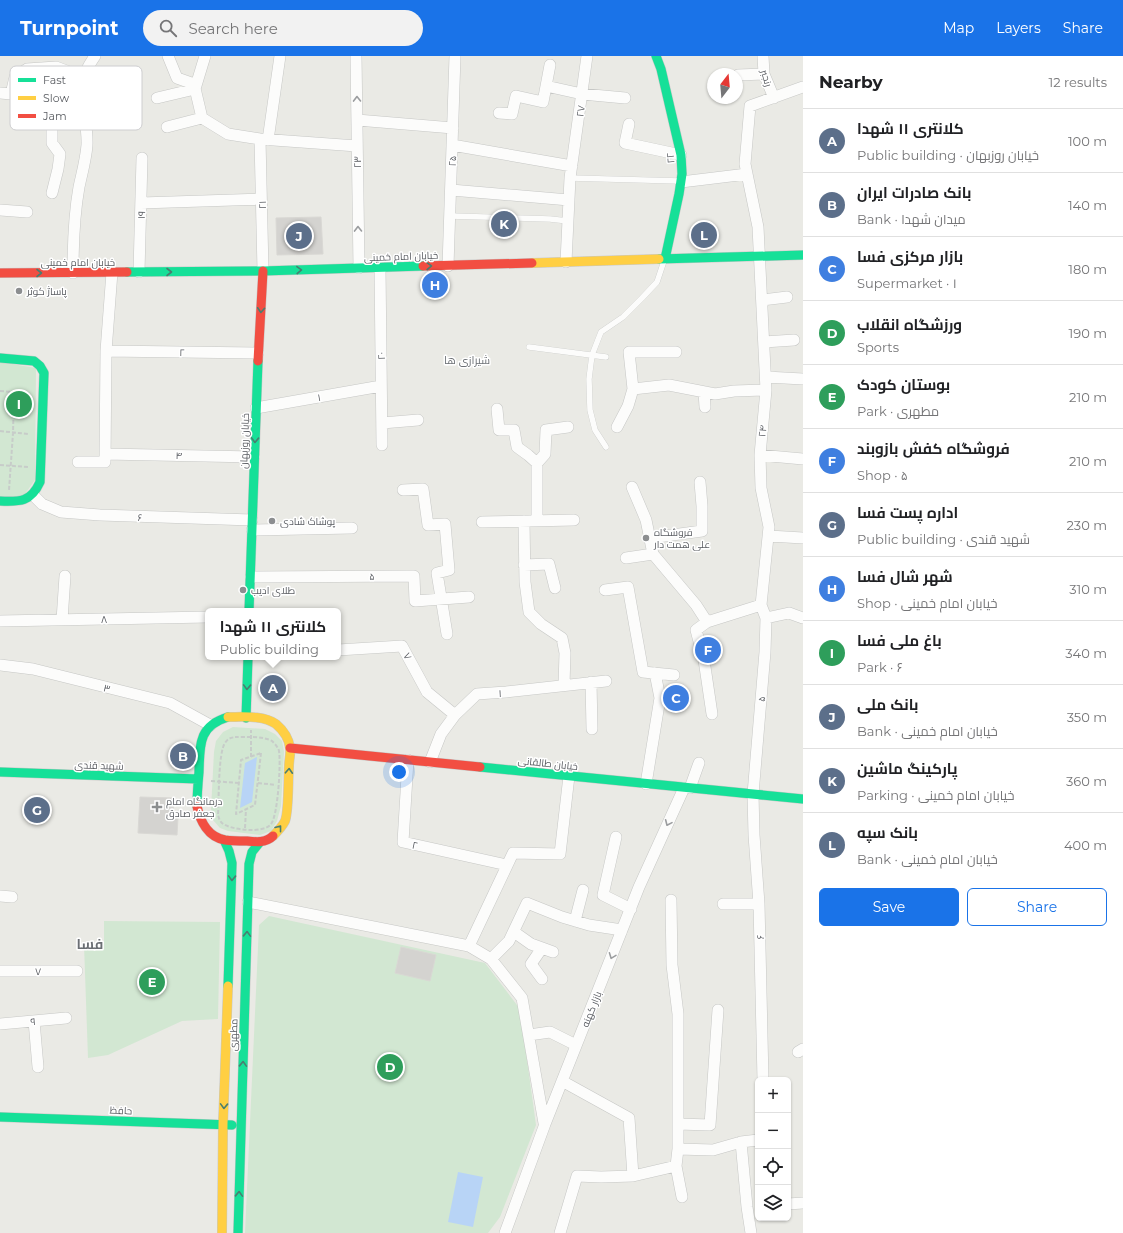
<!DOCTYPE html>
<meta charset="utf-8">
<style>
body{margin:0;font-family:Montserrat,Cairo,sans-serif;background:#f2f2f2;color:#202124}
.controls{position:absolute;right:12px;bottom:12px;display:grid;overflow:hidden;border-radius:6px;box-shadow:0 1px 3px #0004}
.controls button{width:36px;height:36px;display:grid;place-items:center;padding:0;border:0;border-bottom:1px solid #e0e0e0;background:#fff;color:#202124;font:20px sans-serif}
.compass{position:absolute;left:707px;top:12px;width:36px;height:36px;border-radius:50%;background:#fff;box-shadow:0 1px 3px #0004;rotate:16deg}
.you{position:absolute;left:399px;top:716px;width:14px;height:14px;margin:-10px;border:3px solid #fff;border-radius:50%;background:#1a73e8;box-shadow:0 0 0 6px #1a73e833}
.badge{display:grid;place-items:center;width:26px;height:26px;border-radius:50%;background:#1a73e8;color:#fff;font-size:13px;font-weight:700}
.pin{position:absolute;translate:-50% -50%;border:2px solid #fff;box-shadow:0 1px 4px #0006}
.popup{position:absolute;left:205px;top:552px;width:136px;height:52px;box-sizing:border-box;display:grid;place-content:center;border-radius:6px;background:#fff;filter:drop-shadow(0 1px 3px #0005);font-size:13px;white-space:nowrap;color:#757577}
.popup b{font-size:15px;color:#202124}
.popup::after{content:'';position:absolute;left:50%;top:100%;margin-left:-8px;border:8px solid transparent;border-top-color:#fff}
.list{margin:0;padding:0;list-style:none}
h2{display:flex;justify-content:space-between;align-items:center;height:52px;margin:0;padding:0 16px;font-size:17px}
h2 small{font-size:13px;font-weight:400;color:#757577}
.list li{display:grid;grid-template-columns:26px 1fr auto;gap:12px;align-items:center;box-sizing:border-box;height:64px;padding:0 16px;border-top:1px solid #e0e0e0}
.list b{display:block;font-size:15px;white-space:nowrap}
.list p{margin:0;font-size:13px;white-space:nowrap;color:#757577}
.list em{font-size:13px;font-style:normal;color:#757577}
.actions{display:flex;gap:8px;padding:12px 16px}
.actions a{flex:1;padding:9px 0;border:1px solid #1a73e8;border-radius:6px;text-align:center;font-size:14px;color:#1a73e8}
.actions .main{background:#1a73e8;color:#fff}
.icon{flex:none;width:22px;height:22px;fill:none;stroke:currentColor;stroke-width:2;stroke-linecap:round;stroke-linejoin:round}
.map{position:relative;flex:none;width:803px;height:1177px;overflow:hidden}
header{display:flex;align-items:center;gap:24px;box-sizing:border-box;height:56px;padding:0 20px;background:#1a73e8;color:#fff}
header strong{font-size:19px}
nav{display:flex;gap:22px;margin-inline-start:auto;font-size:14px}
.search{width:280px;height:36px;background:#f2f2f2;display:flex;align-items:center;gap:10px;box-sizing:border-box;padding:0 14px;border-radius:22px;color:#757577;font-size:15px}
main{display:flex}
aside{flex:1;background:#fff}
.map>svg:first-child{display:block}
.green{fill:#d2e7d2}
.water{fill:#b8d4f6}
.building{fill:#d4d3d0;stroke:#d9d8d4}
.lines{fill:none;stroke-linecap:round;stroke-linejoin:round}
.lane-casing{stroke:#c6c7c5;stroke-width:6}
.street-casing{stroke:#c6c7c5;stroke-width:12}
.fast-casing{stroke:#c7c7c6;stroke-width:10}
.slow-casing{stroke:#c7c7c6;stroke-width:10}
.jam-casing{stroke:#c7c7c6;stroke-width:10}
.path{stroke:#c7ccc9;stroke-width:2;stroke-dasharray:4 2;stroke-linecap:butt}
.lane{stroke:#fcfcfb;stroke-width:5.5}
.street{stroke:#fcfcfb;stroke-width:11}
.fast{stroke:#16e098;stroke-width:9}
.slow{stroke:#ffcf43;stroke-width:9}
.jam{stroke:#f24e42;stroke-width:9}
.oneway{stroke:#9b9d9f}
.oneway2{stroke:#497e70}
.poi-dot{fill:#8c8e90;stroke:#fff;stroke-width:1.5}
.labels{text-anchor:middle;stroke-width:3;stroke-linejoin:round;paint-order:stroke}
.street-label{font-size:10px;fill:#5a5d62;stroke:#fff}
.poi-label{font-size:10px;fill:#5a5d62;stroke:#fff;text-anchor:start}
.neighbourhood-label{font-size:11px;fill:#6b6f74;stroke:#fff}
.district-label{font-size:14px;font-weight:bold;fill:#6b6f74;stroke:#fff}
.key{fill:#fff;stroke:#ceced0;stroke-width:1}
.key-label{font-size:11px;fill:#5a5d62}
</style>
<header>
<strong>Turnpoint</strong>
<div class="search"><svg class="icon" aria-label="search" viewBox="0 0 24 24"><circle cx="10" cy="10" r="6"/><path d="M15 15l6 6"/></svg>Search here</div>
<nav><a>Map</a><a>Layers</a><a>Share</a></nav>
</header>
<main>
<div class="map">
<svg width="803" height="1177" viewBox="0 0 803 1177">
<rect width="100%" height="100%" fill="#eaeae5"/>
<path class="green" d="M0,306L36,312L35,424L22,442L0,441Z
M233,671L265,673L275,678L282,685L284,696L281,750L277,765L271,775L260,779L228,775L220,772L213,764L211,753L214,696L216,685L223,676Z
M269,860L485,907L520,953L536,1069L500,1161L488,1177H245L259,869Z
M104,865L220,866L218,963L182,965L108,999L88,1002L84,889L104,888Z"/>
<path class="water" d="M257,701L252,746L240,752L245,707Z
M458,1116L483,1121L473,1171L448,1166Z"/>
<path class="building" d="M321,161L323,198L277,199L276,162Z
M140,741L174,742L173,760L178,761L177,779L138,777Z
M401,891L436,899L430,925L395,917Z"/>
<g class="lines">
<g class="lane-casing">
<path id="lane" d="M570,122L680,125
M450,160L550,163L568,165
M529,291L606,301
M606,391L595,374L590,354L589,323L592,299L601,276L623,261L642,242L657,226L664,205"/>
</g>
<g class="street-casing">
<path id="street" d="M168,0L177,22L194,28L202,62L228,78L260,83L357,90
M356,0L359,212
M763,0L764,18L774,42
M738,19L764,18
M546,30L582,38L625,42
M0,37L11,38L15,21L27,13L56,11L80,20
M157,42L195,33L205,0
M499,57L512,58L516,40L543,46L550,9
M357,64L453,72
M629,68L625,87L681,99
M167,71L202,62
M260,83L263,215
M268,84L280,0
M452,89L572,110
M681,126L747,118
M451,134L569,144
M52,137L58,113L60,98L52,87V73L73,17
M141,147L261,143
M0,154L27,156
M566,206L570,122L587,0
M448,210L455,0
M380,212L382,389
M139,216L142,102
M73,217C73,188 74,159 79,131C82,117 86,103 87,89C88,66 79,44 84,22C85,14 91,6 95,0
M762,244L787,241
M764,286L794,284
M106,295L258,297
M766,321L803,323
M633,333L669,329L715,338L734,335L766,334
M704,336L705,351
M256,352L381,330
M497,353L499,374H514L517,391L528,399L537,407V465
M382,367L418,364
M617,371L628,350L633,333L629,296H676
M105,398L254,401
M760,399L803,403
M78,406H105L106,295L112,216
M537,407L545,398L546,374L568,371
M632,431L646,464L653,498L696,549L707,566L761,549
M403,434L423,433L428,469L445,468L449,514L437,517L447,578
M33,439L42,448L61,456L100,459L252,464
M524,465L525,526L529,556L541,568L562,582L565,597L564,629
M482,466L574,464
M252,474L352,472
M769,480L803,482
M650,482L702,475V450L700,426
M626,502L653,498
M524,509L549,508L555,532
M251,521L414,520L415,545L469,541
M605,534L628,531L643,616L674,619
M766,562L789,557L803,562
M62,564L65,520
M0,565L208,561
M707,566L696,574L704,604L712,658
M338,594L402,590L427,636L455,659
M0,609L33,613L170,647L210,669
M591,626L592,673
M408,704L403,786L507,809
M430,706L441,678L455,659L477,638L506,636L606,625
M646,728L660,642L655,617
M690,732L699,707
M616,781L603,839L631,853
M0,840L12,841
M671,844L672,909L678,958V1093L676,1110L682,1141
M248,846L469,890L491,903L522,942L544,1067
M723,848H759
M575,865L583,834
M514,876L531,888L553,896
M469,890L513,797L560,798L569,720
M542,892L531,908L542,923
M491,903L509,885L527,847L562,861L589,869L622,874
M0,915H77
M34,965L38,1011
M0,968L66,962
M529,979L550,976L576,989
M798,996L803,993
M763,1024L759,848L754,779L753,738L765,596L766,562L761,549L769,471L761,432L760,399L766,334L758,171L745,108L750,50L803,31
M562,1025L629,1062L633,1120
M678,1068L710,1069L718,954
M741,1086L747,1151L751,1177
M678,1093L713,1094L741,1086L758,1084
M788,1148L803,1147
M505,1177L545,1068L639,831L684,732
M560,1177L577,1120L601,1121L633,1120L676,1110"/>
</g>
<g class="fast-casing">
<path id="fast" d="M656,0L661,13L681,99L682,118L679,138L665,203
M659,203L803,199
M127,216L263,215L423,210
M0,302L34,305L40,310L44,317L40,426C31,446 20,446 0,445
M249,555L258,305
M246,662L248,601
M480,711L803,743
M0,716L198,723
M197,750C197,739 198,727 199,716C200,689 198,670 228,661
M224,784L229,795L232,807L228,930
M0,1061L232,1069
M238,1177L249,808L252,796L260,786"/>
</g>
<g class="slow-casing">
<path id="slow" d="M532,207L659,203
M228,661C243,661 263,659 276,668C283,674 289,683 290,692C291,697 289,704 289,710C288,723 289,755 285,765C282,771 277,776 273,780
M222,1177L223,1068L228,930"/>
</g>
<g class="jam-casing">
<path id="jam" d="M423,210L532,207
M0,217L127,216
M258,305L263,215
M290,692L480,711
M197,750C200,765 208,781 225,784C232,785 240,785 247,785C256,786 266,787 273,780"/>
</g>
<path class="path" d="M0,335L14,336L13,377L9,434
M0,375L28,378
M0,409L28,411
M235,681C245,681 264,680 272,685C275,688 278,691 279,695C281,706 278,760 271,768C264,778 230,774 222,767C219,764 219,762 218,759C219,745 218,697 225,687C228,682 231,682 235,681Z
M261,697L255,749L236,758L241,704Z
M251,701V674
M211,725L239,727
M258,727L276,729
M245,772L246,753"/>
<use href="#lane" class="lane"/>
<use href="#street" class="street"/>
<use href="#fast" class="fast"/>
<use href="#slow" class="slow"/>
<use href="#jam" class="jam"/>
</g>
<defs><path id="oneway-chevron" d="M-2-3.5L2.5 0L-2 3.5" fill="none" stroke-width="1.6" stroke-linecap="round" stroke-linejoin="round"/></defs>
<g class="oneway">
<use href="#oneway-chevron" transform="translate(357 43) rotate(-91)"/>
<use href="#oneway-chevron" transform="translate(358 173) rotate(-91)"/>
<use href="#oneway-chevron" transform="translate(668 767) rotate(114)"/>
<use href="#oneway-chevron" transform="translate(612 900) rotate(111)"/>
</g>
<g class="oneway2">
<use href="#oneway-chevron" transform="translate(429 210) rotate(-2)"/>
<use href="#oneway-chevron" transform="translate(299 214) rotate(-2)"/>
<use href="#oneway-chevron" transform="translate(169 216)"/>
<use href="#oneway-chevron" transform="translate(39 217)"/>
<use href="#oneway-chevron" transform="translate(261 254) rotate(94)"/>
<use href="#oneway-chevron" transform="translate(255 384) rotate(92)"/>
<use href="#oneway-chevron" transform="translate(247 631) rotate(92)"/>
<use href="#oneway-chevron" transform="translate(289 715) rotate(-87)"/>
<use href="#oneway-chevron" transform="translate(279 772) rotate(-52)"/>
<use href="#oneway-chevron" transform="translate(232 822) rotate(92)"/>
<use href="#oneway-chevron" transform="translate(247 878) rotate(-88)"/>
<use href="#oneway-chevron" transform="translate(243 1008) rotate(-88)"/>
<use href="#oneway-chevron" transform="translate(224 1050) rotate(92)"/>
<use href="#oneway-chevron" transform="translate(239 1138) rotate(-88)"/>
</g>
<g class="poi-dot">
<circle cx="19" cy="235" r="4"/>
<circle cx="272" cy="465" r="4"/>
<circle cx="646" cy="482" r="4"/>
<circle cx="243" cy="534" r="4"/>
<path d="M155 745h4v4h4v4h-4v4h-4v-4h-4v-4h4z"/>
</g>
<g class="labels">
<g class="street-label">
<text transform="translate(767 22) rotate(74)" y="4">رنجبر</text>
<text transform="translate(580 55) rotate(-82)" y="4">۲۷</text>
<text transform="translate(670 102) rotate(-95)" y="4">۲۲</text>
<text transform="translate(452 105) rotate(-88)" y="4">۲۵</text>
<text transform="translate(357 106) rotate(-91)" y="4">۲۳</text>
<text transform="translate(262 149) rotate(-91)" y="4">۲۱</text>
<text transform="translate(141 159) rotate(-88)" y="4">۱۹</text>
<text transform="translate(401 200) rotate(-2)" y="4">خیابان امام خمینی</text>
<text x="78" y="210">خیابان امام خمینی</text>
<text transform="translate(182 296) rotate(1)" y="4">۲</text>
<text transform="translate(381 300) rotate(-91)" y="4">۲۰</text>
<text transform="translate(319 341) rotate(-10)" y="4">۱</text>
<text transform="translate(762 375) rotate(-84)" y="4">۲۴</text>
<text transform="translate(244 385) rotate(-88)" y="4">خیابان روزبهان</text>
<text transform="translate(179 399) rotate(1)" y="4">۴</text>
<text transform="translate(140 461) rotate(2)" y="4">۶</text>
<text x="372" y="524">۵</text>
<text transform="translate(104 563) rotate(-1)" y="4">۸</text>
<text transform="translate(408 600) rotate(62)" y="4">۷</text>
<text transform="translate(107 632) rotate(14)" y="4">۳</text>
<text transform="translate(500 637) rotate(-3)" y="4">۱</text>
<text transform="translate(761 643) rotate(-85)" y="4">۵</text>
<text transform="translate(548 707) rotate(6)" y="4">خیابان طالقانی</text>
<text transform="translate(99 709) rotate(2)" y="4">شهید قندی</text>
<text transform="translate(415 789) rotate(12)" y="4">۲</text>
<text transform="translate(760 881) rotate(-92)" y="4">۶</text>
<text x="38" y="919">۷</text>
<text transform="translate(591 953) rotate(-68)" y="4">بازار کهنه</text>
<text transform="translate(33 965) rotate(-5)" y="4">۹</text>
<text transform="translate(233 979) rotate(-88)" y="4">مطهری</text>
<text transform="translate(121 1054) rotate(2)" y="4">حافظ</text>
</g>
<g class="poi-label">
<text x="27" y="239">پاساژ کوثر</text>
<text x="280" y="469">پوشاک شادی</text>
<text x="654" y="480">فروشگاه<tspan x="654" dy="12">علی همت دار</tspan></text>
<text x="251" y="538">طلای ادیب</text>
<text x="166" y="749">درمانگاه امام<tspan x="166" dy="12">جعفر صادق</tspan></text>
</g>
<g class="neighbourhood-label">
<text x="467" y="308">شیرازی ها</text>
</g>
<g class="district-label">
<text x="90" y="893">فسا</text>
</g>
</g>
<rect x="10" y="10" width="132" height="64" rx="6" class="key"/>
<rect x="18" y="22" width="18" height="4" fill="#16e098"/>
<rect x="18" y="40" width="18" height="4" fill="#ffcf43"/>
<rect x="18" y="58" width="18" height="4" fill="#f24e42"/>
<g class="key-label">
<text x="43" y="28">Fast</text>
<text x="43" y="46">Slow</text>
<text x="43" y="64">Jam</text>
</g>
</svg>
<div class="controls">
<button>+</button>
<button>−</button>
<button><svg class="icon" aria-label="locate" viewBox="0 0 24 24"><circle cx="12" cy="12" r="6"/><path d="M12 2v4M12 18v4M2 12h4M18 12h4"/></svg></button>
<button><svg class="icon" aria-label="layers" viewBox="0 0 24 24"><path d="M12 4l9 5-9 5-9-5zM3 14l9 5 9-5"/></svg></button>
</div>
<svg class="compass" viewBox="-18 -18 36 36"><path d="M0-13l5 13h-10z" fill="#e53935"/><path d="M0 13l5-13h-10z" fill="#757577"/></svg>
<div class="you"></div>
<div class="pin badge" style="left:273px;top:632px;background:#5c6f8a">A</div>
<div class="popup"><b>کلانتری ۱۱ شهدا</b>Public building</div>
<div class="pin badge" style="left:183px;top:700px;background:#5c6f8a">B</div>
<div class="pin badge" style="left:676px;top:642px;background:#3f7fe0">C</div>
<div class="pin badge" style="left:390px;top:1011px;background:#2e9e5b">D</div>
<div class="pin badge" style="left:152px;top:926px;background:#2e9e5b">E</div>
<div class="pin badge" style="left:708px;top:594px;background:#3f7fe0">F</div>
<div class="pin badge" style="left:37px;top:754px;background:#5c6f8a">G</div>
<div class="pin badge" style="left:435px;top:229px;background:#3f7fe0">H</div>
<div class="pin badge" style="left:19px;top:348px;background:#2e9e5b">I</div>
<div class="pin badge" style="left:299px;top:180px;background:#5c6f8a">J</div>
<div class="pin badge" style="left:504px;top:168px;background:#5c6f8a">K</div>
<div class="pin badge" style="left:704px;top:179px;background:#5c6f8a">L</div>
</div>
<aside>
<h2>Nearby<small>12 results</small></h2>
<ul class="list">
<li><span class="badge" style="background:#5c6f8a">A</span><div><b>کلانتری ۱۱ شهدا</b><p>Public building · خیابان روزبهان</p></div><em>100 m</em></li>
<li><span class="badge" style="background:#5c6f8a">B</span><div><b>بانک صادرات ایران</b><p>Bank · میدان شهدا</p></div><em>140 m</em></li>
<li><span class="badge" style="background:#3f7fe0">C</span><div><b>بازار مرکزی فسا</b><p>Supermarket · ۱</p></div><em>180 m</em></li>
<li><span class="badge" style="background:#2e9e5b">D</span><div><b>ورزشگاه انقلاب</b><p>Sports</p></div><em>190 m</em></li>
<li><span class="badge" style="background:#2e9e5b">E</span><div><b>بوستان کودک</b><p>Park · مطهری</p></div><em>210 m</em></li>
<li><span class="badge" style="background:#3f7fe0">F</span><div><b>فروشگاه کفش بازوبند</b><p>Shop · ۵</p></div><em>210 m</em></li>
<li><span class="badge" style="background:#5c6f8a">G</span><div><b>اداره پست فسا</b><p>Public building · شهید قندی</p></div><em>230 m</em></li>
<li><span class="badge" style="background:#3f7fe0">H</span><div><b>شهر شال فسا</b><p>Shop · خیابان امام خمینی</p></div><em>310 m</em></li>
<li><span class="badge" style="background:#2e9e5b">I</span><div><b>باغ ملی فسا</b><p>Park · ۶</p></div><em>340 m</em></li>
<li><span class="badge" style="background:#5c6f8a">J</span><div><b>بانک ملی</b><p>Bank · خیابان امام خمینی</p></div><em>350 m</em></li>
<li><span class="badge" style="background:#5c6f8a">K</span><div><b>پارکینگ ماشین</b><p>Parking · خیابان امام خمینی</p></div><em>360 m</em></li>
<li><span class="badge" style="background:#5c6f8a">L</span><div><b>بانک سپه</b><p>Bank · خیابان امام خمینی</p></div><em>400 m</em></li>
</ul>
<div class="actions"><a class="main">Save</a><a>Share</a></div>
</aside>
</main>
